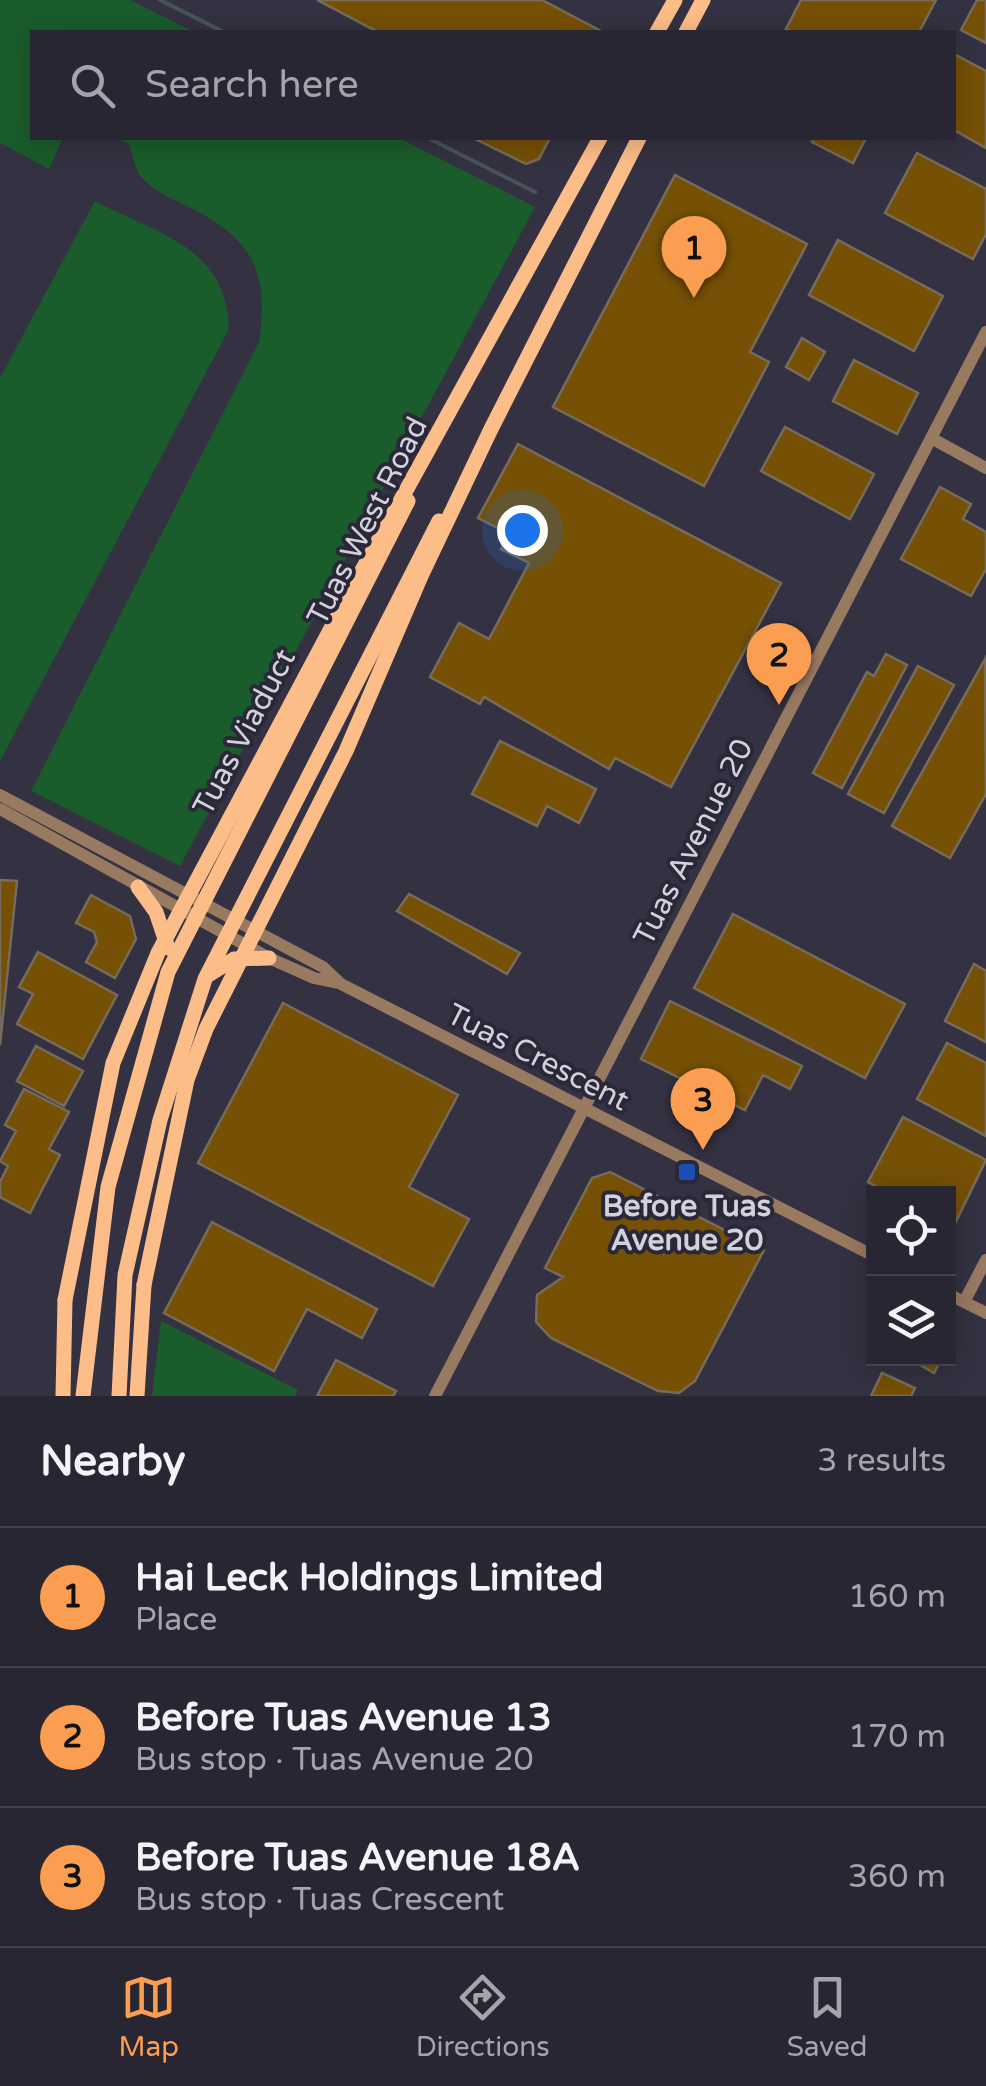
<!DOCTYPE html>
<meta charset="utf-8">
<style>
body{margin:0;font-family:"Varela Round",sans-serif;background:#33323e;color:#f1f3f6}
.controls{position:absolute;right:30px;bottom:30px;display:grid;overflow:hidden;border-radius:0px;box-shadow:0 5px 25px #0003}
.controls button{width:90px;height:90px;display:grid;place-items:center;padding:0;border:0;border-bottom:2px solid #43434d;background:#272632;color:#f1f3f6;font:50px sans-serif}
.you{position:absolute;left:522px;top:530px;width:35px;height:35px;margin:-25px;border:8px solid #fff;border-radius:50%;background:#1a73e8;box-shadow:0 0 0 15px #1a73e833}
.badge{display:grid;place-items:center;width:65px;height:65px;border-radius:50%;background:#fb9e51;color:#111;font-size:32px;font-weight:700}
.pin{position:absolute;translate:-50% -82px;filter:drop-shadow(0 2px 5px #0008)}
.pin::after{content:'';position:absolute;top:52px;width:35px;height:30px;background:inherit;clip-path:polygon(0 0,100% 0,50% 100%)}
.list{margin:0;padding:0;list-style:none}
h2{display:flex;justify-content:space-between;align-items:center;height:130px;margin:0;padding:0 40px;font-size:42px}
h2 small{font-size:32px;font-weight:400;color:#a4a5ac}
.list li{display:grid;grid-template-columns:65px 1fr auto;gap:30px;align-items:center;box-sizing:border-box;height:140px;padding:0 40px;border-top:2px solid #43434d}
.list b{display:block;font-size:38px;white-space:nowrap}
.list p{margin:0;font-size:32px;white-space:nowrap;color:#a4a5ac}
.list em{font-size:32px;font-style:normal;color:#a4a5ac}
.icon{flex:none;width:55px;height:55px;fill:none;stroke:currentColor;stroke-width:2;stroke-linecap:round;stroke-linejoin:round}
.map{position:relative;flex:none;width:986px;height:1396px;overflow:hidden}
.search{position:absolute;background:#272632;box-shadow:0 5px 25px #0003;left:30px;right:30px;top:30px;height:110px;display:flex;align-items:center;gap:25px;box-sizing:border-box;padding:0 35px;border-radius:0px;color:#a4a5ac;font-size:38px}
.sheet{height:550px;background:#272632}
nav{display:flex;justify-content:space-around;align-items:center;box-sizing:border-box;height:140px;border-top:2px solid #43434d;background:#272632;font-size:28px;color:#a4a5ac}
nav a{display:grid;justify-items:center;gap:5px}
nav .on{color:#fb9e51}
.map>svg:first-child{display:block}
.green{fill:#1a5c2b}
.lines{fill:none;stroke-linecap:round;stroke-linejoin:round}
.stream{stroke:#485459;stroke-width:4}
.building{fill:#755005;stroke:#776c5c;stroke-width:2.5}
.minor{stroke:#987a61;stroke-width:12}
.major{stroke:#fdbd89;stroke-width:15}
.major-bridge{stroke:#fdbd89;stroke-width:15}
.transit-dot{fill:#1a4fb4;stroke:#2a2838;stroke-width:4}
.labels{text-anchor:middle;stroke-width:8;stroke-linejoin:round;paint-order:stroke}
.street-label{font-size:30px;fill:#d2d1dc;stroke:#2a2838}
.poi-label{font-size:30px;font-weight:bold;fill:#d2d1dc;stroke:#2a2838}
</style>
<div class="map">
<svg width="986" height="1396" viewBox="0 0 986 1396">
<rect width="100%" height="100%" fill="#343242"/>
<path class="green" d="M0,0H130L194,32H32V138H63L49,169L0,143Z
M116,138H399L535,207L180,866L31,791L259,342C269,273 254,240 191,208C176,200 156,193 144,180C135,172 133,156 129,144Z
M95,201C158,234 227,247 229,329L0,761V378Z
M161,1321L298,1390L295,1396H152Z"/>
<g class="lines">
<path class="stream" d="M160,0L224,32
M428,138L535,192"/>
</g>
<path class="building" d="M317,0H542L603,32H378Z
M801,0H936L919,32H793L786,29Z
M977,0H986V43L961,30Z
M954,54L986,71V148L954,130Z
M473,138H550L539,159L526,164Z
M814,138H866L853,163L812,142Z
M917,153L986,189V234L973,259L885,213Z
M675,175L807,244L750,352L769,362L704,486L553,407Z
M838,240L943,296L914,351L809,295Z
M802,338L825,352L809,380L786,367Z
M854,360L918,393L897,434L833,401Z
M785,427L874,474L850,519L761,471Z
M518,444L781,583L671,787L615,758L609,769L484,697L480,704L430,677L459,623L489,639L529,563L501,549L509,534L478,518Z
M940,487L971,504L963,519L986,532V569L971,596L901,559Z
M886,654L907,665L842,788L813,773L867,672L874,676Z
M985,659L986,794L950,858L892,826Z
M918,666L954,685L884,813L848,794Z
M500,741L596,789L579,823L547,806L537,826L472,794Z
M0,880L17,881L0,1045Z
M409,894L520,953L507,974L397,911Z
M91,895L130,916L136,939L115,978L86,962L97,942L94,932L76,923Z
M733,914L905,1004L865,1078L694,988Z
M38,952L117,995L83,1059L17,1024L33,994L19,987Z
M974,964L986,971V1042L945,1021Z
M670,1001L802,1066L790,1089L763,1075L745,1110L641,1059Z
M283,1003L458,1095L409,1187L469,1219L433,1286L198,1163Z
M947,1043L986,1063V1136L917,1099Z
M36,1046L83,1071L64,1106L17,1081Z
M24,1089L69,1112L49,1149L60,1155L30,1213L0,1197V1182L8,1166L0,1161L16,1131L5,1125Z
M903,1117L986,1160L948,1238V1194H890L868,1182Z
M610,1172L764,1250L695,1381L679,1393L658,1391L551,1338L536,1322L537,1295L563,1277L545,1268L592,1178Z
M212,1222L377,1309L362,1338L307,1309L274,1371L164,1313Z
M908,1358H942L934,1373Z
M336,1360L396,1391L393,1396H317Z
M882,1373L915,1388L911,1396H871Z"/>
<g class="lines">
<path class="minor" d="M931,438L986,468
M0,795L323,967L341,984L874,1256
M0,809L269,958L314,978L338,983
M948,1294L986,1313
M964,1302L986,1260
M435,1396L986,332"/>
<path class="major" d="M657,32L675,0
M686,32L703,0
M138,887L156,912L168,948
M207,976L234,959L269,958
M63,1396L65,1300
M83,1396L108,1187L168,972L408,501
M119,1396L125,1275L160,1120L205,979L439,521
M137,1396L144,1285"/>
<path class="major-bridge" d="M144,1285L187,1080L206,1029L346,751L421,576L491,429L639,138
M65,1300L113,1063L158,953L360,574L600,138"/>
</g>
<rect class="transit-dot" x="677" y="1162" width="20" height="20" rx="5"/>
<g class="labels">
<g class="street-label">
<text transform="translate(367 521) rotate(-63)" y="10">Tuas West Road</text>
<text transform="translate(244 732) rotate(-62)" y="10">Tuas Viaduct</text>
<text transform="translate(693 842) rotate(-63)" y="10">Tuas Avenue 20</text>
<text transform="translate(538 1057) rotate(27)" y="10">Tuas Crescent</text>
</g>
<g class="poi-label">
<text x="687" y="1216">Before Tuas<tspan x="687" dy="34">Avenue 20</tspan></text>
</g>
</g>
</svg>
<div class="controls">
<button><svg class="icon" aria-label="locate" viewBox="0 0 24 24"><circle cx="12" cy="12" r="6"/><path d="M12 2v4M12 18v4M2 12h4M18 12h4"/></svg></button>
<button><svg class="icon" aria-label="layers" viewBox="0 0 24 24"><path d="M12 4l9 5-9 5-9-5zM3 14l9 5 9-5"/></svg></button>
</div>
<div class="you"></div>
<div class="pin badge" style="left:694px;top:298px">1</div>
<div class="pin badge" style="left:779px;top:705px">2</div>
<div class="pin badge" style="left:703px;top:1150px">3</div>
<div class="search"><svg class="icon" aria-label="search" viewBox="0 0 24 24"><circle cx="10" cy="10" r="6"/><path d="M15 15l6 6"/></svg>Search here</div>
</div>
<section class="sheet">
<h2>Nearby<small>3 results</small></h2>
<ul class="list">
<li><span class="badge">1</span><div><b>Hai Leck Holdings Limited</b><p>Place</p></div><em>160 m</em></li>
<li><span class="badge">2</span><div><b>Before Tuas Avenue 13</b><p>Bus stop · Tuas Avenue 20</p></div><em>170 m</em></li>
<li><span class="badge">3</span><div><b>Before Tuas Avenue 18A</b><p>Bus stop · Tuas Crescent</p></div><em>360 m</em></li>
</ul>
</section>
<nav>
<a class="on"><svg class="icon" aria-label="map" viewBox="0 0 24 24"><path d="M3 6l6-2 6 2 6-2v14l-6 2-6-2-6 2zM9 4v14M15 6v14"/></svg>Map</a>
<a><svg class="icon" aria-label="directions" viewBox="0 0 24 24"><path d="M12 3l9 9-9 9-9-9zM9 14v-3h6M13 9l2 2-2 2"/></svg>Directions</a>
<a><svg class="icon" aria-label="saved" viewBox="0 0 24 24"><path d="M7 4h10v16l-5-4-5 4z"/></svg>Saved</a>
</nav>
